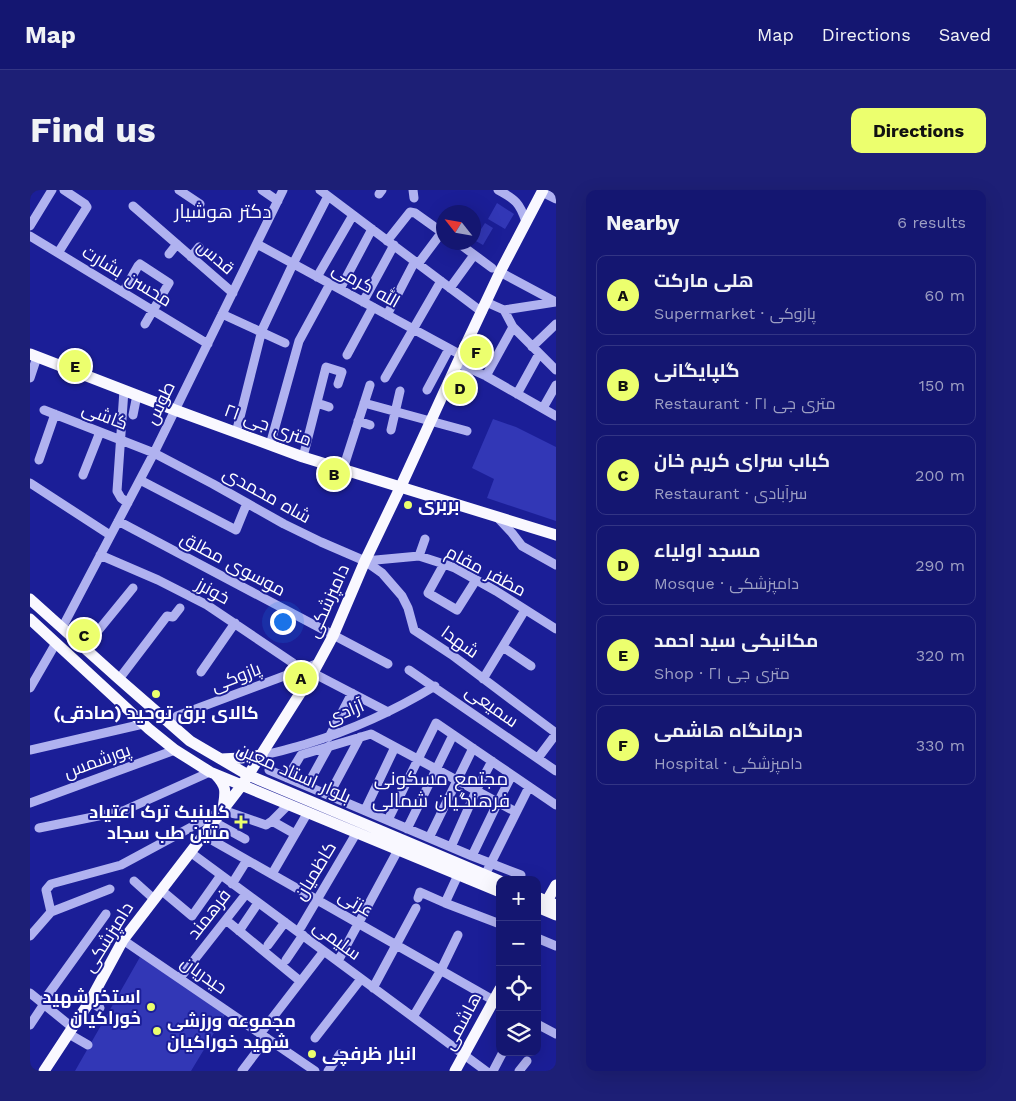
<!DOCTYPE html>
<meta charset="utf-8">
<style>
body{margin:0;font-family:"Work Sans",Cairo,sans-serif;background:#1d1f76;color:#f1f3f6}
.controls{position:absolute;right:15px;bottom:15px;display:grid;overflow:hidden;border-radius:10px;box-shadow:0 5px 20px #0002}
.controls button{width:45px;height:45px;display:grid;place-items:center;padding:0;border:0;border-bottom:1px solid #333584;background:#141671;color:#f1f3f6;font:25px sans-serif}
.compass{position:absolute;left:406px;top:15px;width:45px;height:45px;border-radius:50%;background:#141671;box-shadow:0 5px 20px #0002;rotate:301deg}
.you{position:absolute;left:252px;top:431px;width:18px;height:18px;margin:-12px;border:4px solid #fff;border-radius:50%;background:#1a73e8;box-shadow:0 0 0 8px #1a73e833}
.badge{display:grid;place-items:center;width:32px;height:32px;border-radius:50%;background:#ecff6e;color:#111;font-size:16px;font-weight:700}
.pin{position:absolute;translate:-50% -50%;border:2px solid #fff;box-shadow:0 1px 5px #0006}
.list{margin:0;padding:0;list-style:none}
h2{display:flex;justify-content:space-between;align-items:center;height:65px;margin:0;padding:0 20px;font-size:21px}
h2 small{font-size:16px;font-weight:400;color:#9d9fc3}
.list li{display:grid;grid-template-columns:32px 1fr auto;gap:15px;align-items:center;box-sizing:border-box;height:80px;margin:0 10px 10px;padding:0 10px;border:1px solid #333584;border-radius:10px}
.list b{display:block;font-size:19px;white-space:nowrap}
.list p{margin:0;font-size:16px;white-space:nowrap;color:#9d9fc3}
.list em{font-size:16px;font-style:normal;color:#9d9fc3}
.icon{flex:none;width:28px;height:28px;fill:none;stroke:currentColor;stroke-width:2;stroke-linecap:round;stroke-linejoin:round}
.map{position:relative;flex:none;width:526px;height:881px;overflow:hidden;border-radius:10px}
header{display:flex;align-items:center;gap:30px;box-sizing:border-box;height:70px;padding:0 25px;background:#141671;border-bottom:1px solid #333584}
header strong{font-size:24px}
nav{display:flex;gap:28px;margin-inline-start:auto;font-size:18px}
.intro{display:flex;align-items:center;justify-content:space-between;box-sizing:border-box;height:120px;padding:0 30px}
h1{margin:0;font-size:35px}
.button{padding:12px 22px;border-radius:10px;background:#ecff6e;color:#111;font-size:18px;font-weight:700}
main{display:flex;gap:30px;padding:0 30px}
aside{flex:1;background:#141671;border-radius:10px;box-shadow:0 5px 20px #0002}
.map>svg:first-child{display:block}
.pitch{fill:#3237b6}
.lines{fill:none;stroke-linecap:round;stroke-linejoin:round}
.minor{stroke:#b0b2f0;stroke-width:9}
.major{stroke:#f9f8ff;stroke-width:11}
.poi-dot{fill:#ecff6e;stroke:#1b1e97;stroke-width:2}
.labels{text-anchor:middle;stroke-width:4;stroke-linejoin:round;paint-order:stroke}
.street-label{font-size:18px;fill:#fff;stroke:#1b1e97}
.poi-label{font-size:18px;font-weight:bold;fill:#fff;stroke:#1b1e97;text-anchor:start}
.neighbourhood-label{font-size:19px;fill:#fff;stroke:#1b1e97}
</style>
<header>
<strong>Map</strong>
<nav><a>Map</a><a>Directions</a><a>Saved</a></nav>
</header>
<div class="intro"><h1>Find us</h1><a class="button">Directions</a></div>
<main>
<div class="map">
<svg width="526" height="881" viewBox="0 0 526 881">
<rect width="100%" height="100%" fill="#1b1e97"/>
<path class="pitch" d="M467,13L484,24L475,39L458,29Z
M455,33L463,38L453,55L444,50Z
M463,229L486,237L526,257V331L457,308L464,289L442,278Z
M110,767L196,823L161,881H45Z"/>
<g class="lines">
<path class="minor" d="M149,0L170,14
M232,0L248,11
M290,0L452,122
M383,0L384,8
M468,0C485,9 490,13 496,32
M512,2L526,9
M349,4L352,0
M103,16L203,103
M0,36L22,0
M0,46L178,154
M357,51L380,22L385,23L413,43
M427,52L462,78
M227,54L431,165
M28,63L57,17L55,14L34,0
M139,64L147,54
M161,67L169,57
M388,74L412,42
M470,82L526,112
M287,87L323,25
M420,98L444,65
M310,99L342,39
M93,102L108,76L110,74L139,93L115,134
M333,112L364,55
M456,112L474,120L483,137L526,180
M474,120L526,112
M192,124L255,153
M357,125L385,71
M502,157L526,134
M317,165L343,117
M427,173L456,186L526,226
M456,186L483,137
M0,188L7,167
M355,188L411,91
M94,200L87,301L91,308L98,313
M397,200L419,159
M487,204L509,164
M287,213L299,217
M334,213L437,241
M513,218L526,195
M14,220L124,263L183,294L254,334L291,352L335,371L352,383L372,406L378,418L384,440L422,465L526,543
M103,225L107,205
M328,231L340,235
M361,240L370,201
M206,243L232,140L263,74L298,6
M240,255L269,151L300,94
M273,267L296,177L312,182L308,194
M9,270L25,224
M313,279L340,195
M53,285L70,242
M110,290L206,340L217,313
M0,293L80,345
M467,327L482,343L492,356L526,375
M88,331L358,474
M70,365L128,390L177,415L263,473L266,478L265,482
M389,366L395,349
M335,371L389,366L414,374L425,378L466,401L526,439
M414,374L398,403L427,420L446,390
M32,438L124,263L253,0
M473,457L501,476
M54,458L103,398
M379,480L526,581
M171,482L205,433
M283,483L358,522
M89,489L137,426L143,427L150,418
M453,489L495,420
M0,498L26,453
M148,540L145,532L147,526L289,473
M299,547L322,503
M0,560L113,534
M232,565C247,563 261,558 276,554C322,540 364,521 405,496
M508,568L526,544
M239,580L442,666L491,685
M257,588L271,565L341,544L486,622
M277,596L299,556
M299,605L330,547
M0,613L145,560
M335,620L365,557
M358,630L406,533L526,615
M242,631L265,644
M184,632L215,649
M9,638L93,621L180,582
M377,639L423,545
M173,645L470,814
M399,648L443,558
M421,657L446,601L462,571
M160,662L456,881
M442,666L468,612L482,585
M242,684L278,622
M428,685L415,713L470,734
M455,685L499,597
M104,691L124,709
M202,694L217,670
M131,700L162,726L191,685
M388,708L390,702L415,713
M21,722L16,700L21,694L91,675L193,620L236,635L242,631L259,614
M196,730L270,791
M271,737L327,642
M209,741L228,713
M0,746L21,722L80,699
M507,748L526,756
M93,750L285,881
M238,755L255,732
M256,770L273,745
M308,771L368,660
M150,788L216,704
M343,798L386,718
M0,803L43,838
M60,811L70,818
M12,813L76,724
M383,827L411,780L428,745
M507,834L526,844
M0,835L14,814
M39,844L58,855
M230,844L294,761
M285,848L331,789
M212,881L237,848
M298,881L310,864
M463,881L473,862
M489,881L497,871"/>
<path class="major" d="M0,164L145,220L273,267L526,345
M0,409L89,489L160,551L218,585L470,691
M0,429L119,539L145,560L180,582L470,702
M191,569L211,568L232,565
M186,585C198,598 195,603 193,619
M507,707L526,715
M517,711L526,695
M507,717L526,725
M14,881L60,811L93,750L212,595L283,483L303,446L335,371L371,296L431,165L470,82L513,0
M425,881L470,799"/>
</g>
<g class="poi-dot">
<circle cx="378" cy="315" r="5"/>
<circle cx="126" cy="504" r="5"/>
<path d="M208.5 624.5h5v5h5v5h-5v5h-5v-5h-5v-5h5z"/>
<circle cx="121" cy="817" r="5"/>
<circle cx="127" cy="841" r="5"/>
<circle cx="282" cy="864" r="5"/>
</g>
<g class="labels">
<g class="street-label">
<text transform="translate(186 67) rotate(41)" y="6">قدس</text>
<text transform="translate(97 86) rotate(31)" y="6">محسن بشارت</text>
<text transform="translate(336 95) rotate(29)" y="6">الله کرمی</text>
<text transform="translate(130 213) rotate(-64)" y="6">طوس</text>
<text transform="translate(75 226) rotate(21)" y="6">کاشی</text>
<text transform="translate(238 235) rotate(20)" y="6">۲۱ متری جی</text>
<text transform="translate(237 305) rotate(29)" y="6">شاه محمدی</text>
<text transform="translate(203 374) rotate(28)" y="6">موسوی مطلق</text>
<text transform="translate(456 381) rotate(28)" y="6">مظفر مقام</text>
<text transform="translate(183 401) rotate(29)" y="6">خونرز</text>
<text transform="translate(298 411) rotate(-66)" y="6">دامپزشکی</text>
<text transform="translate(430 452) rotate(35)" y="6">شهدا</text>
<text transform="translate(206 487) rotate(-21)" y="6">پازوکی</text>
<text transform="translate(462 516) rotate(35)" y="6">سمیعی</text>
<text transform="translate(315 522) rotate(-22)" y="6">آزادی</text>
<text transform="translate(67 571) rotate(-20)" y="6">پورشمس</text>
<text transform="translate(264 583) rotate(24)" y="6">بلوار استاد معین</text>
<text transform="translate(285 681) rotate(-59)" y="6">کاظمیان</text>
<text transform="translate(326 713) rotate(30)" y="6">عزتی</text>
<text transform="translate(179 724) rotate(-52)" y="6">فرهمند</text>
<text transform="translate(78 747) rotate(-58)" y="6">دامپزشکی</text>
<text transform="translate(307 750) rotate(36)" y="6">سلیمی</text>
<text transform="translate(174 785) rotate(35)" y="6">حیدریان</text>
<text transform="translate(432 831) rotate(-62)" y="6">هاشمی</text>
</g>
<g class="poi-label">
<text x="388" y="321">بربری</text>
<text x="126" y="529" text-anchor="middle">کالای برق توحید (صادقی)</text>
<text x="200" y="628" text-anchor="end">کلینیک ترک اعتیاد<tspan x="200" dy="21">متین طب سجاد</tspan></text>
<text x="111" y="813" text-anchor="end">استخر شهید<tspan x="111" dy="21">خوراکیان</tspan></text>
<text x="137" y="837">مجموعه ورزشی<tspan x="137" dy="21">شهید خوراکیان</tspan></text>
<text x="292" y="870">انبار ظرفچی</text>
</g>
<g class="neighbourhood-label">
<text x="193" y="28">دکتر هوشیار</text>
<text x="411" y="595">مجتمع مسکونی<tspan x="411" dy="22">فرهنگیان شمالی</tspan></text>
</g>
</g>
</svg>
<div class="controls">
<button>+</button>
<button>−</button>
<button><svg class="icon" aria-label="locate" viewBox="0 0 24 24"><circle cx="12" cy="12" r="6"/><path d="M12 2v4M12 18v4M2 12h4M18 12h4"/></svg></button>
<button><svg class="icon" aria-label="layers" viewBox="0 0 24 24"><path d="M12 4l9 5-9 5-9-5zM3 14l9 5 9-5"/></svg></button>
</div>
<svg class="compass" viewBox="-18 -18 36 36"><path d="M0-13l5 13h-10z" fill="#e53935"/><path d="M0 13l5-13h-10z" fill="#9d9fc3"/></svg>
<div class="you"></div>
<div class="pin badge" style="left:271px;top:488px">A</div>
<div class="pin badge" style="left:304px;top:284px">B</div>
<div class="pin badge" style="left:54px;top:445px">C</div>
<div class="pin badge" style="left:430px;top:198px">D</div>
<div class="pin badge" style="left:45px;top:176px">E</div>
<div class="pin badge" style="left:446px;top:162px">F</div>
</div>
<aside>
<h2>Nearby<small>6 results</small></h2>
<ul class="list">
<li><span class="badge">A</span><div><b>هلی مارکت</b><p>Supermarket · پازوکی</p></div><em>60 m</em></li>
<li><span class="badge">B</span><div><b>گلپایگانی</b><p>Restaurant · ۲۱ متری جی</p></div><em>150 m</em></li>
<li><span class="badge">C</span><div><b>کباب سرای کریم خان</b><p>Restaurant · سرآبادی</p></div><em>200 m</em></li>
<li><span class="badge">D</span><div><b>مسجد اولیاء</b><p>Mosque · دامپزشکی</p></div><em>290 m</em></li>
<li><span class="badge">E</span><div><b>مکانیکی سید احمد</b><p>Shop · ۲۱ متری جی</p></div><em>320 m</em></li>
<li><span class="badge">F</span><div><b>درمانگاه هاشمی</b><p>Hospital · دامپزشکی</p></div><em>330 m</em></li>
</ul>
</aside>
</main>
